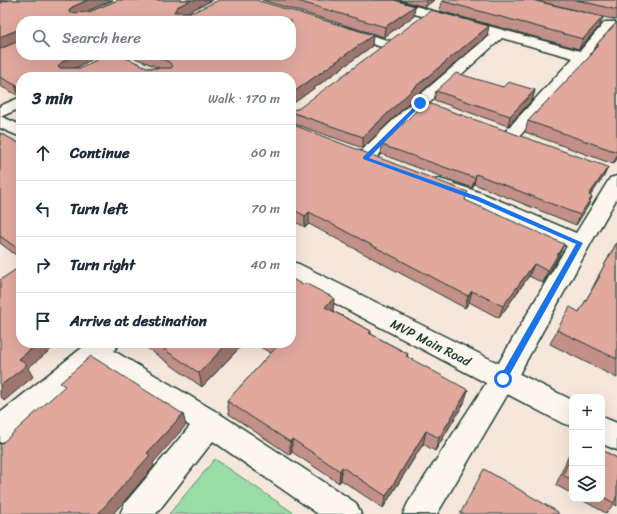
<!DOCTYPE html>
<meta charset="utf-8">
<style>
body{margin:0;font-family:Sriracha,sans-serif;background:#f2f2f3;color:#1f2937}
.controls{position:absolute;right:12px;bottom:12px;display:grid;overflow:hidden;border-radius:8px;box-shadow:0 4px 16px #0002}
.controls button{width:36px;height:36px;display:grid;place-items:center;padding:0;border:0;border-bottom:1px solid #e0e1e3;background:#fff;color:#1f2937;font:20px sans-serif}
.stop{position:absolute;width:12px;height:12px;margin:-9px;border:3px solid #1a73e8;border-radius:50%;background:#fff}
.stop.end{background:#1a73e8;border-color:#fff;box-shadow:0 1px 4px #0008}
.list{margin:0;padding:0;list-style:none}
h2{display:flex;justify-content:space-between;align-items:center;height:52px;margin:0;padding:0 16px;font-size:17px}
h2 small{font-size:13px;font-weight:400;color:#747a83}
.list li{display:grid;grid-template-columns:26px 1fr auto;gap:12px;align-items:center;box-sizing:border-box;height:56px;padding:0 16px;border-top:1px solid #e0e1e3}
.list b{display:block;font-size:15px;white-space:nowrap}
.list em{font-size:13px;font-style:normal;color:#747a83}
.icon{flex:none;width:22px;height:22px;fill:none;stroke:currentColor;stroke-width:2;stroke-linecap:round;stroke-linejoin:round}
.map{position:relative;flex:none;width:617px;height:514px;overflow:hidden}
.search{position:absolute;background:#fff;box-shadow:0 4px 16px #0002;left:16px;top:16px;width:280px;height:44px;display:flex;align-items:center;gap:10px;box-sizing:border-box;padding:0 14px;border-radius:16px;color:#747a83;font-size:15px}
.panel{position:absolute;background:#fff;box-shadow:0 4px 16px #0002;left:16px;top:72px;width:280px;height:276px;border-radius:16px}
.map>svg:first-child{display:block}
.green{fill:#99dca7;stroke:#5c8c6e}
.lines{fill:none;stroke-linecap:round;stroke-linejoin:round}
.street-casing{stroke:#1f3d34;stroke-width:3}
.secondary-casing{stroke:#1f3d34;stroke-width:3}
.street{fill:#fbf7ec;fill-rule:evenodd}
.secondary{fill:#fbf7ec;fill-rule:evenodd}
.wall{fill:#c29088;stroke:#1f3d34;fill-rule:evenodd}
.shaded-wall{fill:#9e766f;stroke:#1f3d34}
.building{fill:#e1a89e;stroke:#1f3d34;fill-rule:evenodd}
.route{fill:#1a73e8}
.labels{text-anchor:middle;stroke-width:3;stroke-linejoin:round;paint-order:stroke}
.street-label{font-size:13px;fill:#1f3d34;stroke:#fbf7ec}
</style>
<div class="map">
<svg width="617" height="514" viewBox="0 0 617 514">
<rect width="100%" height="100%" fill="#f6e7dc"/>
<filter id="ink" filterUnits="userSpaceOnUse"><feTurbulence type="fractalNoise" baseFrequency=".025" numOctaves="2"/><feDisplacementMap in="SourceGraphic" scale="8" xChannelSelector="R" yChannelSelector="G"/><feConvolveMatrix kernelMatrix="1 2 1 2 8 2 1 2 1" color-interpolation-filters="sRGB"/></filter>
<g filter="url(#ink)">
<path class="green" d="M215,459L295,514H169Z"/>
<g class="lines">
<g class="street-casing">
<path id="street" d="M373,0H393L580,51L605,22H615L617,25L517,139L511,140L505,139L502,135L573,58L502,38L426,106L372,162L365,164L358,162L356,158L358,154L414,100L490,35L375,3Z
M344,27L390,41L392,44L390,47L385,48L339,34L337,31L339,28Z
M21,97V108L0,117V106Z
M617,176V198L591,243L512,387L437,514H403L408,503L494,371L567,246L470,204L432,189L429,185L432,181L439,179L446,181L484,194L576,233L610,178Z
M88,343H119L114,351L220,414L356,503L361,514H318L213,441L156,514H120L125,503L190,426L96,366L10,439L0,443V413Z"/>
</g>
<g class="secondary-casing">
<path id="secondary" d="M0,116L21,125V137L0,128Z
M291,262L299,264L572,400V426L562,423L291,280Z
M602,417L617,423V450L602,444Z"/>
</g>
<use href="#street" class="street"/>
<use href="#secondary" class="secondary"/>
</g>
<path class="wall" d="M0,0H113L84,12H89L118,0H213L187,12L372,46L291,105L21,77V96H19L0,86ZM21,21L291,55H128L159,68H75Z
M262,0H394L414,16L384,37Z
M399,0H434L425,7Z
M534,0H617V20L603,17L599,27L579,49L440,11L442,1L592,14Z
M617,22V159L613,164L525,132L528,121L590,57L591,53L595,48L597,44Z
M487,36L413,99L363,148L292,123H291V110L298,109Z
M503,87L535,90L532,100L508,126L434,100L436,91Z
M291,124L466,201L559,256L543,283L529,276L499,318L469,302L465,308L309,224L305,227L291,220Z
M0,133L21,144V259L0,243Z
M382,145L608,167L604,176L590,196L588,206L576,225L474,184L472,188L381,154Z
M617,242V378L550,344L557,330L579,312L592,290V289L599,275Z
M333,311L371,331V334L408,354L407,357L464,403L435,451L423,444L383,508L341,480L339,483L292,452L290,455L229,414L227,401L271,353L253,343H291Z
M61,343H74L68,348Z
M140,343H244L202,387Z
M572,448V494L556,485Z
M602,450L617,458V506L614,504L606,513L580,499H602Z"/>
<path class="shaded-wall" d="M0,0H8L0,3Z
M88,0H113L74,17L69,11L72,7Z
M191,0H213L178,17L174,12L177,7Z
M426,0H434L425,7Z
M415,6L414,16L384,37L385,27Z
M603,17L599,27L579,49L583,39Z
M489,26L487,36L413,99L363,148V137L414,88Z
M17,30L20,41L0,49V37Z
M373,35L372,46L291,105V94Z
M77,55H101L65,73L58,66L62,62Z
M15,85H17L21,96H19Z
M535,90L532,100L508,126L510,116Z
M617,156V159L613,164Z
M608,167L604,176L584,205L589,195Z
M476,174L474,184L472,188L475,178Z
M592,197L588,206L576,225L580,215Z
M309,212V224L305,227V216Z
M564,244L559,256L543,283L548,271Z
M534,264L529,276L499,318L503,306Z
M472,291L469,302L465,308L468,296Z
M334,298L333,312L325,307Z
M39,343H59L28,368L33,377L4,401L0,395V386L19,359Z
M66,343H74L68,348Z
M228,343H244L202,387L199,373Z
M468,390L464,403L435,451L439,438Z
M183,414L186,425L153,463L154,466L128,497L113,514H98L147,453Z
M426,431L423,444L383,508L386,496Z
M292,439V452L290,455V442Z
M342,467L341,480L339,483L340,471Z"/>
<path class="building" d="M9,0H88L72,7L69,11L70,13L89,12L118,0H191L177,7L174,12H193L219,0H256L373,35L291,94V77H21V87L17,85H15L0,77V49L19,41V32L17,30L0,37V3ZM21,21H291V55H152L169,62L173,66L171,68H149L119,55H106L81,68H60L58,66L62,62L77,55H21Z
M294,0H394L415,6L385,27Z
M443,0H532L603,17L583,39L442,1Z
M577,0H617V10Z
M431,10L489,26L414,88L363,137L291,112V110L298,109Z
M617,22V152L528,121L593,53H591L599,45L597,44Z
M456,73L503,87L508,82L535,90L510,116L436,91Z
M425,102L608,167L589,195L592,197L580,215L476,174L475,178L382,145Z
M291,124L468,192L465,200L564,244L548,271L534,264L503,306L472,291L468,296L309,212L305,216L291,208Z
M0,133L21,144V251L0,236Z
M617,242V359L557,330L570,307L579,312L600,276L599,275Z
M21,266V343H39L19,359L27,365L0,386V280Z
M291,278L303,285L305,283L334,298L325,307L371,331L369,333L408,354L406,356L468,390L439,438L426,431L386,496L342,467L340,471L292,439L290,442L227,401L279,344L276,343H291Z
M155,343H228L199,373Z
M91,356L183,414L147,453L150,455L98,514H0V445L65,386L60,383Z
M602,450L617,458V495L614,503L602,496Z
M572,453V480L563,475Z
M484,469L558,512V514H460Z"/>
</g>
<path class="route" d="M419,102L423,103L369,158L479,197L583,243L506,381L503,382L499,379L500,377L576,244L475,200L363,159V157Z"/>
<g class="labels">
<g class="street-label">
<text transform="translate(431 342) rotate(27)" y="5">MVP Main Road</text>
</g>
</g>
</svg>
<div class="controls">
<button>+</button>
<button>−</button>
<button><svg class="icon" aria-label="layers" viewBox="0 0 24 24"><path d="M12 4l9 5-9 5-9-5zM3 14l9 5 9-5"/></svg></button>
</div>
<div class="stop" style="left:503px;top:379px"></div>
<div class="stop end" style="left:420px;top:103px"></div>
<div class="search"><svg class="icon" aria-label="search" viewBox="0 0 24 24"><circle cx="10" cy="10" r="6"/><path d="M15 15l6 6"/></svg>Search here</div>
<section class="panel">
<h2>3 min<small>Walk · 170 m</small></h2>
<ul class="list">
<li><svg class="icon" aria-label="ahead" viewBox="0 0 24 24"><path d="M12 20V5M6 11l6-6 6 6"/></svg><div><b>Continue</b></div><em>60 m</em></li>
<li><svg class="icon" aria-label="left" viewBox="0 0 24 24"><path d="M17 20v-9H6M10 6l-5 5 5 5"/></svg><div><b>Turn left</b></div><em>70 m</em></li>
<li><svg class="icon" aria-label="right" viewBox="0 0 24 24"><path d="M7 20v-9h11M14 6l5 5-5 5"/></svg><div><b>Turn right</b></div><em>40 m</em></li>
<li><svg class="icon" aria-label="arrive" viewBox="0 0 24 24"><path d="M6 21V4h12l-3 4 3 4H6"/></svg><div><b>Arrive at destination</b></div></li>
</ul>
</section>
</div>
